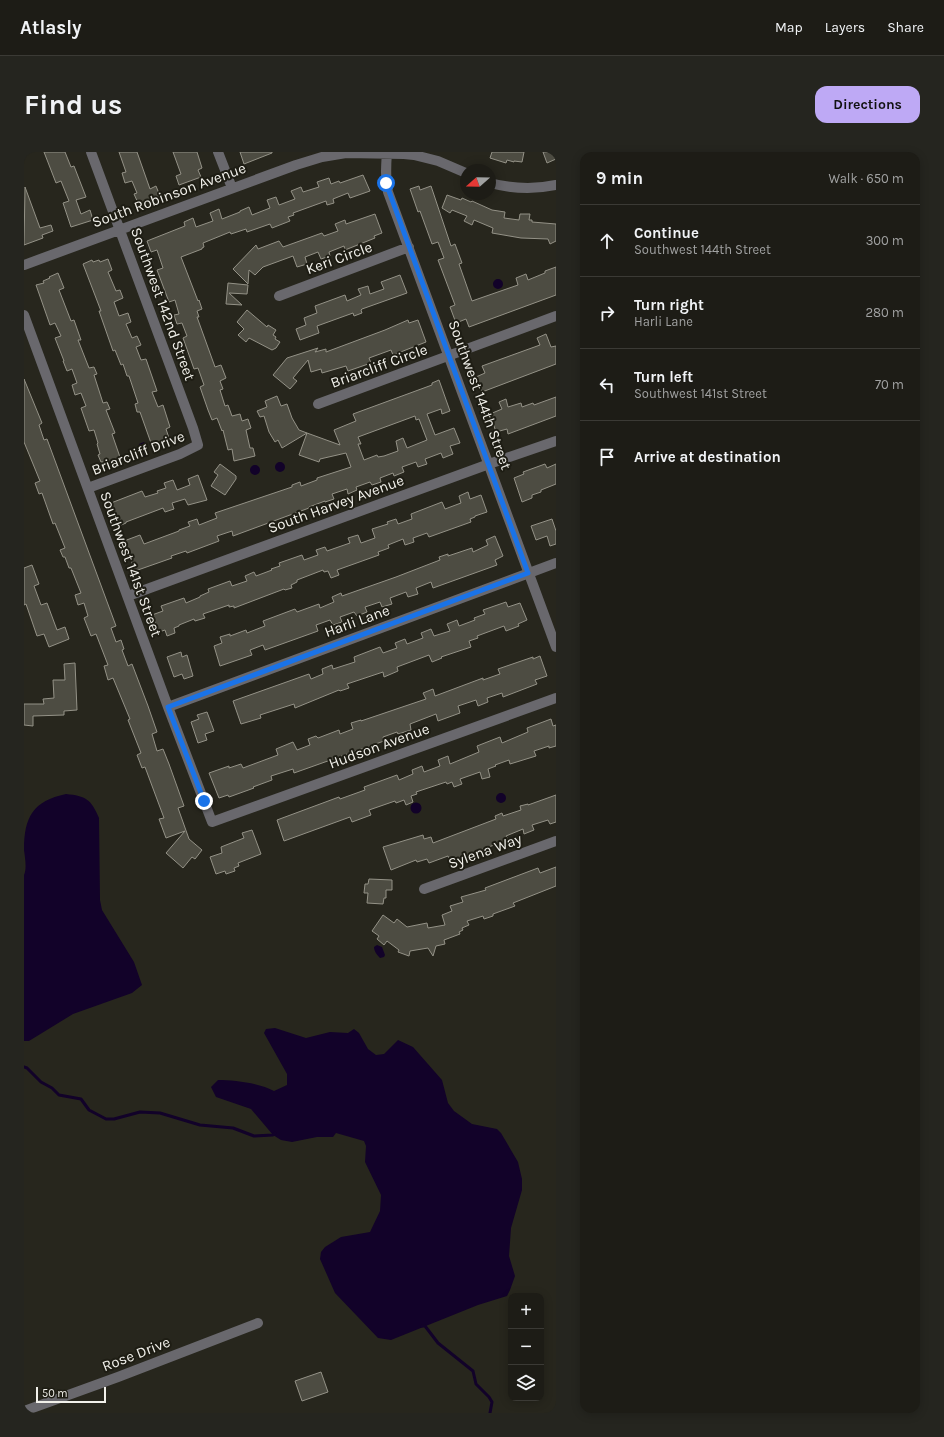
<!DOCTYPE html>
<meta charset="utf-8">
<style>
body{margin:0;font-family:Karla,sans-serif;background:#25251f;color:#f1f3f6}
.controls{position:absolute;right:12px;bottom:12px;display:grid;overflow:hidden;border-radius:8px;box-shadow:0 2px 10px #0003}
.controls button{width:36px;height:36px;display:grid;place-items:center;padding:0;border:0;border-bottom:1px solid #3b3a35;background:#1d1c16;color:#f1f3f6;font:20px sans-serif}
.compass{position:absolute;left:436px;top:12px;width:36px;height:36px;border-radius:50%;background:#1d1c16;box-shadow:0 2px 10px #0003;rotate:250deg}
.scale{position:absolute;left:12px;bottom:10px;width:70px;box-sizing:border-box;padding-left:4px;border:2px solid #f1f0ea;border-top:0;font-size:11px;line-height:14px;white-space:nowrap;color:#f1f0ea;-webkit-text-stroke:3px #1e1d14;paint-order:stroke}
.stop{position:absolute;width:12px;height:12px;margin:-9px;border:3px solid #1a73e8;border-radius:50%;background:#fff}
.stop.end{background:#1a73e8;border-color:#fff;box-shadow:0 1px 4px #0008}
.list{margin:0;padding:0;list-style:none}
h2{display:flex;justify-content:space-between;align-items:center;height:52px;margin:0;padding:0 16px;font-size:17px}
h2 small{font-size:13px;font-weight:400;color:#a0a1a1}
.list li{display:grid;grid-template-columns:26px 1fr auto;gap:12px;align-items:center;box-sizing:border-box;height:72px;padding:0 16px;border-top:1px solid #3b3a35}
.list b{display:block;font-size:15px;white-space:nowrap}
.list p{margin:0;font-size:13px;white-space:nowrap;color:#a0a1a1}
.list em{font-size:13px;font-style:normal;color:#a0a1a1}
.icon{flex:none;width:22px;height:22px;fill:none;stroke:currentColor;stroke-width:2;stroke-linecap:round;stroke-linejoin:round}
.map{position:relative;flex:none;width:532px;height:1261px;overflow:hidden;border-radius:12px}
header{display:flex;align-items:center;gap:24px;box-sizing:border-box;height:56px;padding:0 20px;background:#1d1c16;border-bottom:1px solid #3b3a35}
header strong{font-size:19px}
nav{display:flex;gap:22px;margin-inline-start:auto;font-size:14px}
.intro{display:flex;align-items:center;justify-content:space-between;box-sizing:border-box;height:96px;padding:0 24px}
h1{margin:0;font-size:28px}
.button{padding:10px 18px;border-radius:12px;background:#bea9f5;color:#111;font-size:14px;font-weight:700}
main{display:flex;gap:24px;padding:0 24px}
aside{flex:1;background:#1d1c16;border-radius:12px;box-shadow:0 2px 10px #0003}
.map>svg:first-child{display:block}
.water{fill:#120229}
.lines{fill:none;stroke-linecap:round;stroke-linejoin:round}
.stream{stroke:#120229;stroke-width:3}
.building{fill:#4d4c42;stroke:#949287;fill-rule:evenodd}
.minor{stroke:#69686d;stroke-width:10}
.route{stroke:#1a73e8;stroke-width:5}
.labels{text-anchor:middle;stroke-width:4;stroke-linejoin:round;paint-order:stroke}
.street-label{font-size:15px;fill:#f1f0ea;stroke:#1e1d14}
</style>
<header>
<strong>Atlasly</strong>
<nav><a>Map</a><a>Layers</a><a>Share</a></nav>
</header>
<div class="intro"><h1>Find us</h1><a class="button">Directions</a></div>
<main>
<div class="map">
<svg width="532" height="1261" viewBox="0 0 532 1261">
<rect width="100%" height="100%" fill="#27261d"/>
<path class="water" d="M469 132a5 5 0 1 1 10 0a5 5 0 1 1-10 0Z
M120,290L122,292L125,302V304L120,305C117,303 114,296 115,292Z
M251 315a5 5 0 1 1 10 0a5 5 0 1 1-10 0Z
M226 318a5 5 0 1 1 10 0a5 5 0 1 1-10 0Z
M472 646a5 5 0 1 1 10 0a5 5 0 1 1-10 0Z
M42,642C62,644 67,647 75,666L76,748L78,758L110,810L118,833L108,841L49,862L5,889H0V723C3,716 1,706 0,698C0,665 9,649 42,642Z
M386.5 656a5.5 5.5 0 1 1 11 0a5.5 5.5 0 1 1-11 0Z
M353,793L358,795L361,803L360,805L356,806C353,803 350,799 350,795Z
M251,876L282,886L306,880L324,881L330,877L335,881L344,897L352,903L360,902L374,888L389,895L418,928L424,951L430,959L448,972L473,977L477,981L494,1010L498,1027V1038L487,1076L485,1104L491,1124L486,1138L483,1144L454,1153L367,1188L354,1186L311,1141L296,1107L297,1100L301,1095L317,1085L346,1080L356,1059L357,1043L341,1010L342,994L340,989L312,981L309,985H293L268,990L257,988L249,983L227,957L192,945L187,935L194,928C210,928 236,931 250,939L263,933V922L240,881L242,877Z"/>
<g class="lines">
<path class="stream" d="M0,915L3,916L17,930L28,936L35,943L57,947L65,958L82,967H90L116,960L136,961L176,973L209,976L230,984L249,983L251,981
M398,1174H401L414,1191L449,1219L452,1232L465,1245L468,1250L466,1261"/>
</g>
<path class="building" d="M20,0H41L47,15L50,14L62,45L52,48L57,62L66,58L69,68L47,75L39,51L45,49L37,29L32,31Z
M95,0H113L126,37L132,34L136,44L114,51L110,42L113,41L108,29L101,31L98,21L102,20Z
M149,0H173L178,16L174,18L177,25L155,33L152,24L157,22Z
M216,0H248V1L220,12Z
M468,0H500L498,10L490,9V10L483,8L482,11L466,6Z
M519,0H532V7L523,11Z
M339,23L346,39L326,46L324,41L309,47L310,51L303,53L302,49L269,61L270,63L264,65L266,69L248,76L246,72L223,80L222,77L207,82L206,80L179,91L180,95L178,96V97L157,105L174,149L175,148L178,157L173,159L175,165H173L191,215L197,213L202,226L196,229L199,237L196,238L201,254L204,253L208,264L216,262L218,269L224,267L227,276L222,278L226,296H229L231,304L210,309L208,297L204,298L199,278L198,279L193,266L188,268L184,258L176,235L180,233L174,216L170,217L159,186L163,184L158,171L153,172L150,163L155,162L151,148L145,150L133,118L139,116L133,98L127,100L123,89L161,74L160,70L169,66L172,75L189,69L186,61L195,57L198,67L216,60V59L225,55L228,63L246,56L243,48L252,45L255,53L271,47L267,39L277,35L279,40L295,35L293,30L305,26L307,32L315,29L316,31Z
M395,34L396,38L407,34L427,94L431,92L438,111L435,112L448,149L494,133L492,126L502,122L504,128L521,121V119L532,115V143L445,175L442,167L432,171L426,155L431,153L414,108L420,106L414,90L408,92L396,59L394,60L386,37Z
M1,35L16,76L27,73L29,79L18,83L19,86L0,93Z
M423,43L437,48L438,46L447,50L448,49L468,58L481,60L480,66L495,68L496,62H506L505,68H508V70L532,72V89L526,92L524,87L497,86L468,81L469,76L450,68L448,73L440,69L443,64L428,58L426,61L418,56Z
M351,62L358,81L350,84L351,86L321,98L320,94L305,100L306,104L297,107L294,100L281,105L283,112L273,115L269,104L239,115L231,123L225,118L224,132L209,117L232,93L234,97L255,89L259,95L298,81L300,84L314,79L311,72L321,68L322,72Z
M84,107L88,118L84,120L92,139L96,138L99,146L90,150L95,164L104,161L107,170L102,172L108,186L113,184L117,193L112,195L117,208L122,207L133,239L128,240L134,255L139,253L146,275L142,277L146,289L131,294L129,290L127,291L116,260H113L111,252L114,251L105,224H103L99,212L97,213L91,198L89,199L75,159H77L59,112L68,108L69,110L75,108L76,110Z
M34,121L40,136L35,138L47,169L50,168L57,188H54L65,216L70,215L73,222L70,223L79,251L83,250L86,257L82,258L91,281L88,282L97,308L80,314L79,310H77L74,303L76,302L73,292L74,291L70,278L65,279L57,256L62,254L57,241L51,243L48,233L53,231L48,217L43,219L39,209H40L31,186L37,184L31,171L26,173L12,133L20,131L19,129L26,126L25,125Z
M376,123L383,141L338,157L337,158L338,161L330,164L329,161L293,174L295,181L276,188L272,177L282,173L280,166L293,161L291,154L321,143L323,149L337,143L334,137L344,134L346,142L360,137L357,130Z
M204,131L224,133L223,142L205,141L218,153L202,152Z
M223,158L243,175L244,173L252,178L249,183L252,185L251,187L256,190L252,196L248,198L225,186L222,190L214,183L220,177L213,170Z
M384,168L385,171L394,168L402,190L369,203L367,198L345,206L347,211L324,219L322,214L298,221L297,217L287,220L284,208L269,226L273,229L266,237L249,223L263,206L294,196L291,200L302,197V200L361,178Z
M522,182L527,195L532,194V212L458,240L452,225L461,221L458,214L516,193L513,186Z
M0,227L18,271L15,273L20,288L23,287L92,474L87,476L92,490L97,488L100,497L98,498L104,514L108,512L124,554L133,580L128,582L133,599L139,597L145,612L160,654L154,656L165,687L178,698L171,707L168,705L159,716L142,701L161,679L142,686L135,667L140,666L121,615L118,616L113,603L117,601L104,568L106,567L89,526L84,528L80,514L84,513L72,482L67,484L60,466L64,464L60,451L54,453L51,443L57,441L47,416H45L41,405H39L36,398L41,396L31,371L29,372L18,341L15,342L11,331L16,329L0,290Z
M415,228L426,259L418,262L417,257L403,262L411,283L430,276L436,291L426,294L429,302L419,306L417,301L401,307L403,312L394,315L392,310L378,315L380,320L370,324L369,321L356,326L357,330L348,333L346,330L332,335L333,338L324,342L323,337L308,342L310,347L301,350V349L285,355V356L209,384L208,379L193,384L195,389L163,401L162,399L147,404L148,406L111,419L100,389L116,383L120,392L155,379V378L166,374L164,370L173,367L175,373L193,366L191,361L268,335V333L276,330L277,334L293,328V326L327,315L322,301L296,307L295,310L275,303L283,281L316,293L310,278L332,269L329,262L408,233V231ZM391,264L392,268L395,267L403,288L383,296L379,286L372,289L374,299L360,304L354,305L353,303L340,308L334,292H337L334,285Z
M253,244L257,254L263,252L268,266L275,278L283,281L258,296L254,288L251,290L245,280L240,264L236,265L233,259L243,255L241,249Z
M532,245V264L484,282L483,277L472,280L466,262L478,257L475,250L482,247L484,255L497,251L498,255L509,251L510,253Z
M196,312L212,324V327L201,343L187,334L194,323L190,320Z
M521,312L523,316L532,312V332L517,338V340L508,343V346L498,350L490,326L500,322L499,320Z
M174,323L183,348L164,353L161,347L148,351L150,357L141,360L139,356L102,370V371L95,374L87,351L118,339L121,345L134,341L133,339L142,336L140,331L149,328L153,338L166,333L164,327Z
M444,340L446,347L457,343L463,360L451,364V365L446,367L447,370L405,385L403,381L389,386L390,390L381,393L379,387L364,393L365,396L354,400L355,403L313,418L315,423L307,426L304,419L300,420L299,418L273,428V430L267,433L268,436L261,438L260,437L210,456V454L205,455V453L179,462L181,466L171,469L170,467L155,473V474L150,476L151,481L143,484L141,478L135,480L128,463L139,459L137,454L160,446L162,451L176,445V444L185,440L184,437L206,429L208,434L223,429L221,424L230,420L232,424L248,418L247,417L256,414L255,411L278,403L280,408L294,403L292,398L301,395L303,399L326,391L324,386L334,383L337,391L351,386L348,377L364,372L363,370L372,367L374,372L388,367L387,362L418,350L421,357L437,351L435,344Z
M528,367L532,379V392L526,394L523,384L512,388L507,374Z
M471,384L479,404L471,408L473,413L409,436L407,430L392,436L394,442L384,445L382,440L366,446L368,452L358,455L356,450L341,455L343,460L333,464L330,460L316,465L318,470L309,473L306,468L292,473L294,479L241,498L239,493L226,498L228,503L196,514L190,494L198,491L196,485L206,482V484L222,478L223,481L241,474L239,469L271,457L273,460L295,452L296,456L310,450L308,445L317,441L318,444L372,425L416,408L415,405L424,402V404L448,396L449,400L464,393L462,388Z
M8,413L15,432L10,434L17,453L23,451L33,478L41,475L45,487L25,495L20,482L13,484L2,452L0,453V416Z
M482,450L484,455L496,451L503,468L494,472L495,474L482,479L480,474L453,484L454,486L445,489L447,495L417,505L418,506L408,510L405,503L373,515L374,519L360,525L359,520L323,532L325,536L316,539L315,538L271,556L270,552L236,563L237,566L217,572L209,549L285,522L287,527L299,522L298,517L308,513L309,517L331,510L330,505L356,495L359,501L373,496L371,491L381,487L383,492L399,486L397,481L407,477L410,484L426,479L423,472L433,468L435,474L451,468L450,466L461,462L459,458Z
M157,500L158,505L163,503L169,524L160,527L158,522L150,525L143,505Z
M516,504L523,524L511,528L513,532L479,545L478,541L463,546L464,550L454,554L452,548L434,554L436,561L414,569L412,562L386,572L387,578L374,582L373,580L359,585L360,589L270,621L269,617L247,624L248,628L229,635L230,636L205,645L204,643L195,646L185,621L205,614V616L217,612L219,616L254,603L252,597L269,590L273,598L286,593L284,587L292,584L294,586L315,578L316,582L329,577L327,571L337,568V569L402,547L399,541L409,537L411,544L459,526V528L476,522L474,517L509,505V507Z
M51,511L53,558L40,559V563L9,564V574L0,573V552H20L19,547L30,546L29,528H41L40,512Z
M183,560L190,579L181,582L183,588L174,591L167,570L175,567L173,563Z
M527,567L529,574L532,573V594L525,596V594L510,599L512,604L486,612L485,608L471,613L472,614L464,617L466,625L458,627L456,620L436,627L438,632L430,635L428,630L423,632L422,630L392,640L393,642L387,644L389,650L382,653L380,648L372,651L371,649L345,658L347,663L328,670L326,665L260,689L253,668L315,645L316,647L341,638L340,635L373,623L375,628L389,622L388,618L398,614L400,620L416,614L414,608L424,604L426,612L455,600L453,594L476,585L478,591L504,580L503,576Z
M532,643V670L526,672L524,668L508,673L510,678L500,682L499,677L482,684L484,688L426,709L424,704L405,711L403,707L393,710L392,708L367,718L359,695L399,683L400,687L407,685L409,691L472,667L471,664L478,661L479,664L497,658L496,654L504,652V653Z
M228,678L237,702L214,711L215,714L210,716L211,719L202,722L201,719L192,722L186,705L198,701L197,695L220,686L218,681Z
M532,715V734L489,751L491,754L469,762V764L460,767L459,764L443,769L445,773L438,776L439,778L435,780L436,782L420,788L421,792L412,794L409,804L404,796L386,799L385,804L374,800L375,798L363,789L360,793L353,787L355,784L348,779L359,763L370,771L373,767L383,775L403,771L404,776L421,773L418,763L428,759L426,754L439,750L437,745L462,738L461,736L514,716L516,721Z
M345,727L368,728V738H362V746H360L359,752L343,751L344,741H340L341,732H344Z
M297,1220L304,1240L278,1249L271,1229Z"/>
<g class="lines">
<path class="minor" d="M194,0L208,36
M363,0C362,14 361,26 364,40L532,495
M466,31C489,37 509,38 532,33
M0,113L272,13L298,5L322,1L380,2L390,3L414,9L442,21
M255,144L385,95
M0,163L144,555L188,670L532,546
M294,252L532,164
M64,336L156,302L174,293L169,276L67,0
M104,444L465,312L532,289
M144,555L532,411
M400,737L532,689
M0,1259L94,1225L234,1171"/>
</g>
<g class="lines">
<path class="route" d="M180,649L144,555L504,421L362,31"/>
</g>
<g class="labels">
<g class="street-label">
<text transform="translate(145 43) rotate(-20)" y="5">South Robinson Avenue</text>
<text transform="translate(315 106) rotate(-20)" y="5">Keri Circle</text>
<text transform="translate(139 152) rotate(70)" y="5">Southwest 142nd Street</text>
<text transform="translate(355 214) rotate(-20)" y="5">Briarcliff Circle</text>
<text transform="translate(456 243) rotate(70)" y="5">Southwest 144th Street</text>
<text transform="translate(114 301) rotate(-21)" y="5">Briarcliff Drive</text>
<text transform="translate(312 352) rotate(-20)" y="5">South Harvey Avenue</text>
<text transform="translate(107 412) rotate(70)" y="5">Southwest 141st Street</text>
<text transform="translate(333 469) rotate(-20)" y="5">Harli Lane</text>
<text transform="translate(355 594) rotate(-20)" y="5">Hudson Avenue</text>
<text transform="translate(461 699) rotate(-20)" y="5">Sylena Way</text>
<text transform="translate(112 1202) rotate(-21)" y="5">Rose Drive</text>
</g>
</g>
</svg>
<div class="controls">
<button>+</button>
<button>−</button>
<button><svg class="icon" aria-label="layers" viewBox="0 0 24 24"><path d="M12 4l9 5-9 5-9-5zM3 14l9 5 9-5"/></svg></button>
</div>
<svg class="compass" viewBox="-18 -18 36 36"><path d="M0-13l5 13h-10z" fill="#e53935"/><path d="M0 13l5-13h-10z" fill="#a0a1a1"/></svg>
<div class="scale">50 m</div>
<div class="stop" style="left:362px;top:31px"></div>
<div class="stop end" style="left:180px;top:649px"></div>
</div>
<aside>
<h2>9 min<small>Walk · 650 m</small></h2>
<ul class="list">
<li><svg class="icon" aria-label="ahead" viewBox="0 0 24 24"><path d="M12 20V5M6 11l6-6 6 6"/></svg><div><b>Continue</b><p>Southwest 144th Street</p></div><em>300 m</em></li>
<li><svg class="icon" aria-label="right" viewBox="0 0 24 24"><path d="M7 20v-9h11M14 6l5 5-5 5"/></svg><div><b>Turn right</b><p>Harli Lane</p></div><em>280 m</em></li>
<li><svg class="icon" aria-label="left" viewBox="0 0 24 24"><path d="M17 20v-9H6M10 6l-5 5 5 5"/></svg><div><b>Turn left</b><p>Southwest 141st Street</p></div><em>70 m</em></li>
<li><svg class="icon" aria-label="arrive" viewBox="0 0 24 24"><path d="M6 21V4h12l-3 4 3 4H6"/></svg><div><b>Arrive at destination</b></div></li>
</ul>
</aside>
</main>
